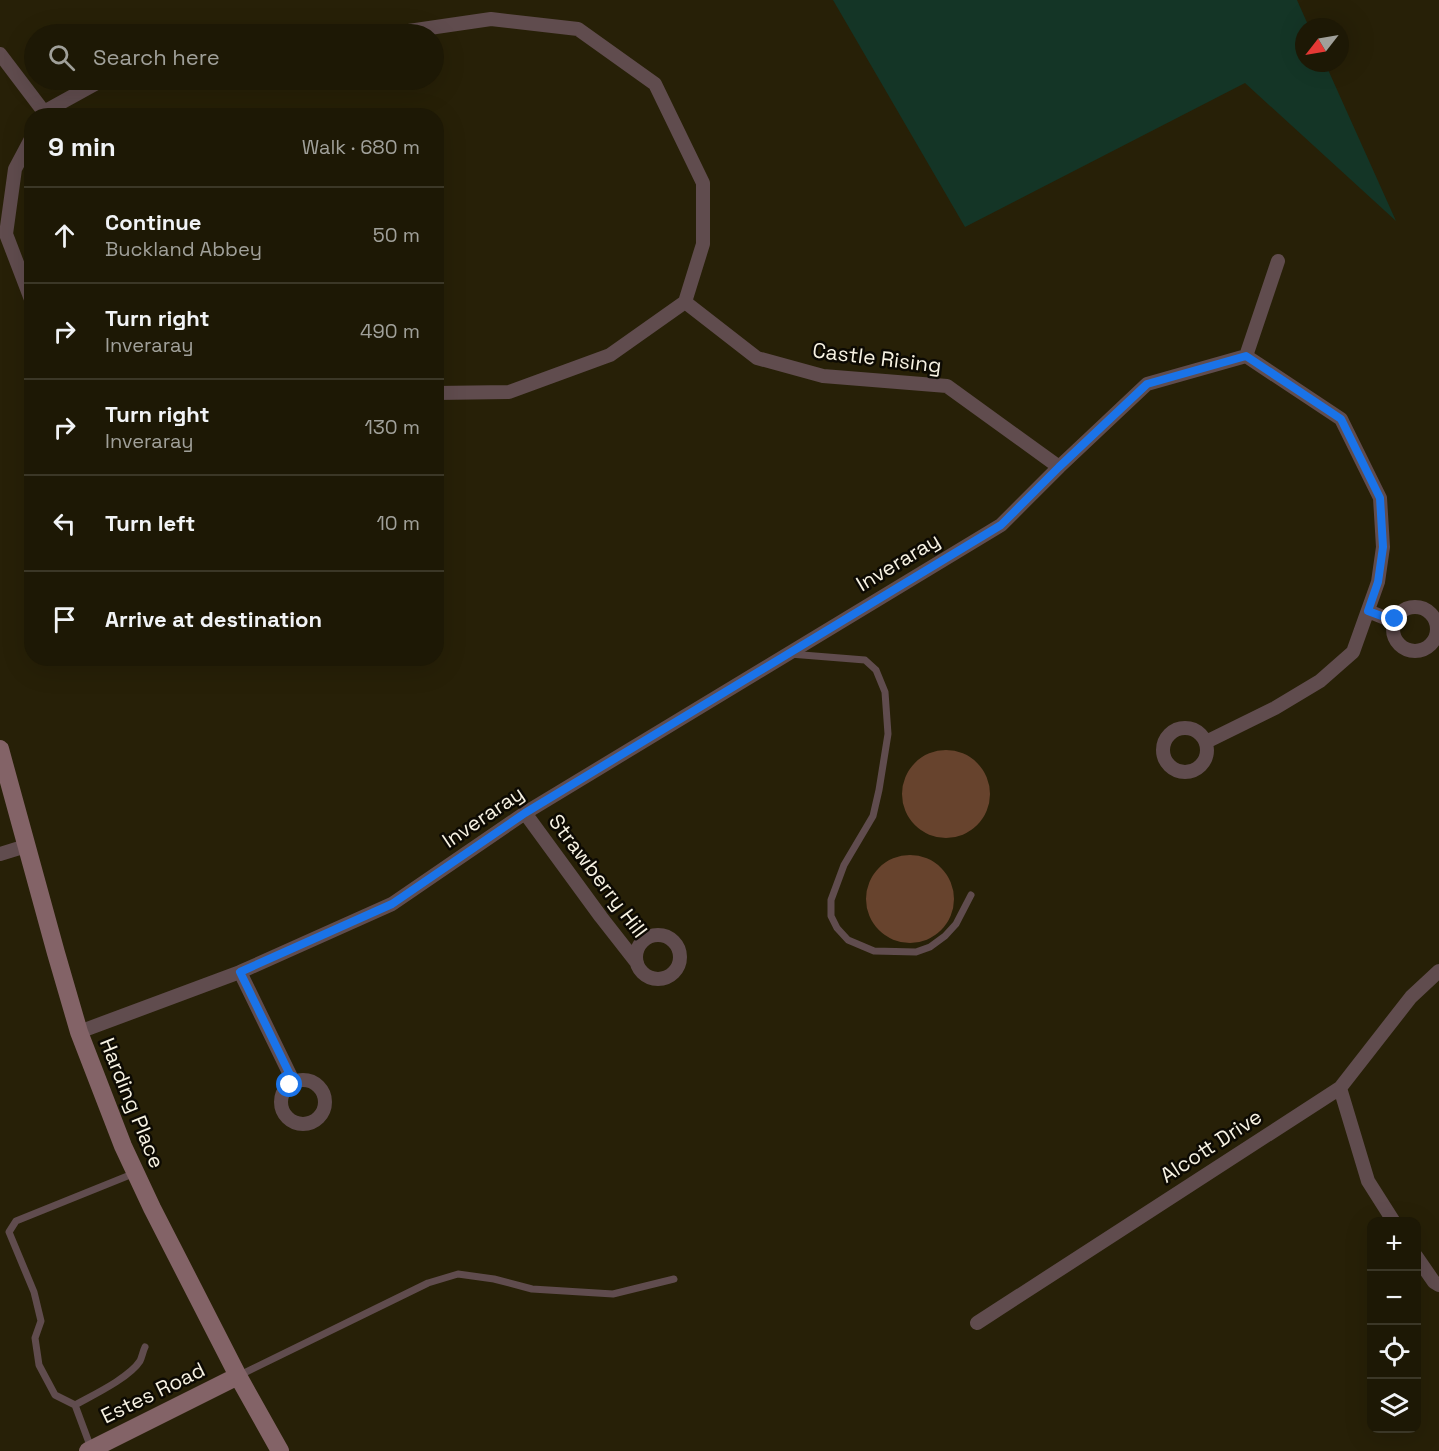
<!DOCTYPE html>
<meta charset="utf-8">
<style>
body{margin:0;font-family:"Space Grotesk",sans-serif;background:#2a2513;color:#f1f3f6}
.controls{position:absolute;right:18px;bottom:18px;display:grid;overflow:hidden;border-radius:12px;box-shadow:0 6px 24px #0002}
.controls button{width:54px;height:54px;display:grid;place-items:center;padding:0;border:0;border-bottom:2px solid #3b3727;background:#1d1805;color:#f1f3f6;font:30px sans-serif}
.compass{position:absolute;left:1295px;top:18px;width:54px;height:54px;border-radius:50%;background:#1d1805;box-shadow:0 6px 24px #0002;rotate:239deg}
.stop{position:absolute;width:18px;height:18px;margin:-14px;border:4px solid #1a73e8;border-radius:50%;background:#fff}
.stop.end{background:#1a73e8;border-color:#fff;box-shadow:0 2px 6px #0008}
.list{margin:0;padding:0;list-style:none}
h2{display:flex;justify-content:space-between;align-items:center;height:78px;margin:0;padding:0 24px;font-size:26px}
h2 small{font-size:20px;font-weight:400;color:#a0a09a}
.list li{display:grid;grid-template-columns:39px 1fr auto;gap:18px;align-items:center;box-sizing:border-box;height:96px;padding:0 24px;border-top:2px solid #3b3727}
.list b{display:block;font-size:22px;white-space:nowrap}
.list p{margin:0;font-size:20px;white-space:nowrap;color:#a0a09a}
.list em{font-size:20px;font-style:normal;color:#a0a09a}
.icon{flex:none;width:33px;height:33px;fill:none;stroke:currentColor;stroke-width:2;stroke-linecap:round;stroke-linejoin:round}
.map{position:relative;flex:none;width:1439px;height:1451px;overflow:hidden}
.search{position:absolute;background:#1d1805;box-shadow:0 6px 24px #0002;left:24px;top:24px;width:420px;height:66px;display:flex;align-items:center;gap:15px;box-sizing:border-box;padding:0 21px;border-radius:33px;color:#a0a09a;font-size:22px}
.panel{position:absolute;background:#1d1805;box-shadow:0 6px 24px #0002;left:24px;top:108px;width:420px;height:558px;border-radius:24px}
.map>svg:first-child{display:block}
.green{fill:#143526}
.building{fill:#67432d}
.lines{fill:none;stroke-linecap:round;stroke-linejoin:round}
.service{stroke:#604c4e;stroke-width:7}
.minor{stroke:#604c4e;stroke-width:14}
.secondary{stroke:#836367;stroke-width:18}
.route{stroke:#1a73e8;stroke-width:8}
.labels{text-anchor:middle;stroke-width:5;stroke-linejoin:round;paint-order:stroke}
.street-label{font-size:21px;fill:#f7f2e3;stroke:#0d0a03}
</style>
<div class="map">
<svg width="1439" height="1451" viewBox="0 0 1439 1451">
<rect width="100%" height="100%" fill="#272007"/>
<path class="green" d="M833,0H1297L1309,27H1304V63H1325L1396,221L1245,83L965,227Z"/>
<path class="building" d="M902 794a44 44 0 1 1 88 0a44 44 0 1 1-88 0Z
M866 899a44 44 0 1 1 88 0a44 44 0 1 1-88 0Z"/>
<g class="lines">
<path class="service" d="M790,654L865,660L876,670L885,692L888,734L879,790L873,816L844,865L831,900V916L837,928L848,940L874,951L916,952L930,947L945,936L956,924L971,895
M238,1376L428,1283L458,1274L494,1279L532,1289L613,1294L674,1279
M75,1405C93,1395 129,1378 140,1361C142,1357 143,1351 145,1347
M91,1448L75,1405L55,1395L39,1365L35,1338L41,1321L34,1292L9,1232L16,1221L135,1173"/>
<path class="minor" d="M388,34L491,19L578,29L655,84L703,183V244L685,302L610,355L509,392L436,393
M0,54L44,112
M42,116L44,112L102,80
M32,137L15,169L6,234L32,302
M685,302L757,358L823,376L947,386L1059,467
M1246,356L1278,261
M1393 629a22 22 0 1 1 44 0a22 22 0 1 1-44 0Z
M1368,611L1395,622
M1163 750a22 22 0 1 1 44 0a22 22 0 1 1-44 0Z
M525,813L601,917L637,963
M0,854L26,846
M636 957a22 22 0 1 1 44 0a22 22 0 1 1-44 0Z
M240,972L294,1083
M79,1032L240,972L392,904L525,813L1001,525L1059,467L1147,384L1246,356L1341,419L1380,498L1383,547L1378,582L1353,652L1320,681L1275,708L1206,742
M281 1102a22 22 0 1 1 44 0a22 22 0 1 1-44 0Z
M1340,1088L1368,1181L1394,1222
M1416,1256L1434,1282L1439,1285
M977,1323L1340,1088L1411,997L1439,971"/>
<path class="secondary" d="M0,749L56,953L79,1032L123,1146L152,1208L238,1376L280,1451
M88,1451L238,1376"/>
</g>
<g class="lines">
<path class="route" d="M290,1085L294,1083L240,972L392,904L525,813L1001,525L1059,467L1147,384L1246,356L1341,419L1380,498L1383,547L1378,582L1368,611L1395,621V619"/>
</g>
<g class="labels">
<g class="street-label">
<text transform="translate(877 358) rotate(7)" y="7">Castle Rising</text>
<text transform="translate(898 562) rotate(-31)" y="7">Inveraray</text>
<text transform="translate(483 817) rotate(-34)" y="7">Inveraray</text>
<text transform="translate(598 876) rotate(53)" y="7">Strawberry Hill</text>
<text transform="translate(132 1103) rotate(68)" y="7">Harding Place</text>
<text transform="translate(1211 1146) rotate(-33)" y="7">Alcott Drive</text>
<text transform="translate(153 1393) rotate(-26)" y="7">Estes Road</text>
</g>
</g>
</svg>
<div class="controls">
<button>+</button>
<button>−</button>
<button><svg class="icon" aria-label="locate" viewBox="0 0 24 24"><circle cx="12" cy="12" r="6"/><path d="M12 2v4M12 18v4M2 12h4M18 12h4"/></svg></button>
<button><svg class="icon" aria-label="layers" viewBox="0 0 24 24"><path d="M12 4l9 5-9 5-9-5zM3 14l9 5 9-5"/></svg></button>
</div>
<svg class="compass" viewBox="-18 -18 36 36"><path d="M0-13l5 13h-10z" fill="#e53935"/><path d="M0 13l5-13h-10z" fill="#a0a09a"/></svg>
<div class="stop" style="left:290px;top:1085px"></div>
<div class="stop end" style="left:1395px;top:619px"></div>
<div class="search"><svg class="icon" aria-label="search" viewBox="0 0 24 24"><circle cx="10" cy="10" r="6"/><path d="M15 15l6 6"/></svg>Search here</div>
<section class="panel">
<h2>9 min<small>Walk · 680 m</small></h2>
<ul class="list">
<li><svg class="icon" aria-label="ahead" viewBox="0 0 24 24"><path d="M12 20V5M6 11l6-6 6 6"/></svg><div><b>Continue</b><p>Buckland Abbey</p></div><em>50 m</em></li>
<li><svg class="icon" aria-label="right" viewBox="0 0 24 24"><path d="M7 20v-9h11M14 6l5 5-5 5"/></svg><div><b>Turn right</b><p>Inveraray</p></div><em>490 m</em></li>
<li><svg class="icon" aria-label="right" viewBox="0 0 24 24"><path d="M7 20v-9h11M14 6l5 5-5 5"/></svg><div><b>Turn right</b><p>Inveraray</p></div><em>130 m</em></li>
<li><svg class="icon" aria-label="left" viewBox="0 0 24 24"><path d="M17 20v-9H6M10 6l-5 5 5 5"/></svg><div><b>Turn left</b></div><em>10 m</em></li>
<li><svg class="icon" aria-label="arrive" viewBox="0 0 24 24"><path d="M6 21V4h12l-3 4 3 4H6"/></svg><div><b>Arrive at destination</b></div></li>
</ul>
</section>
</div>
